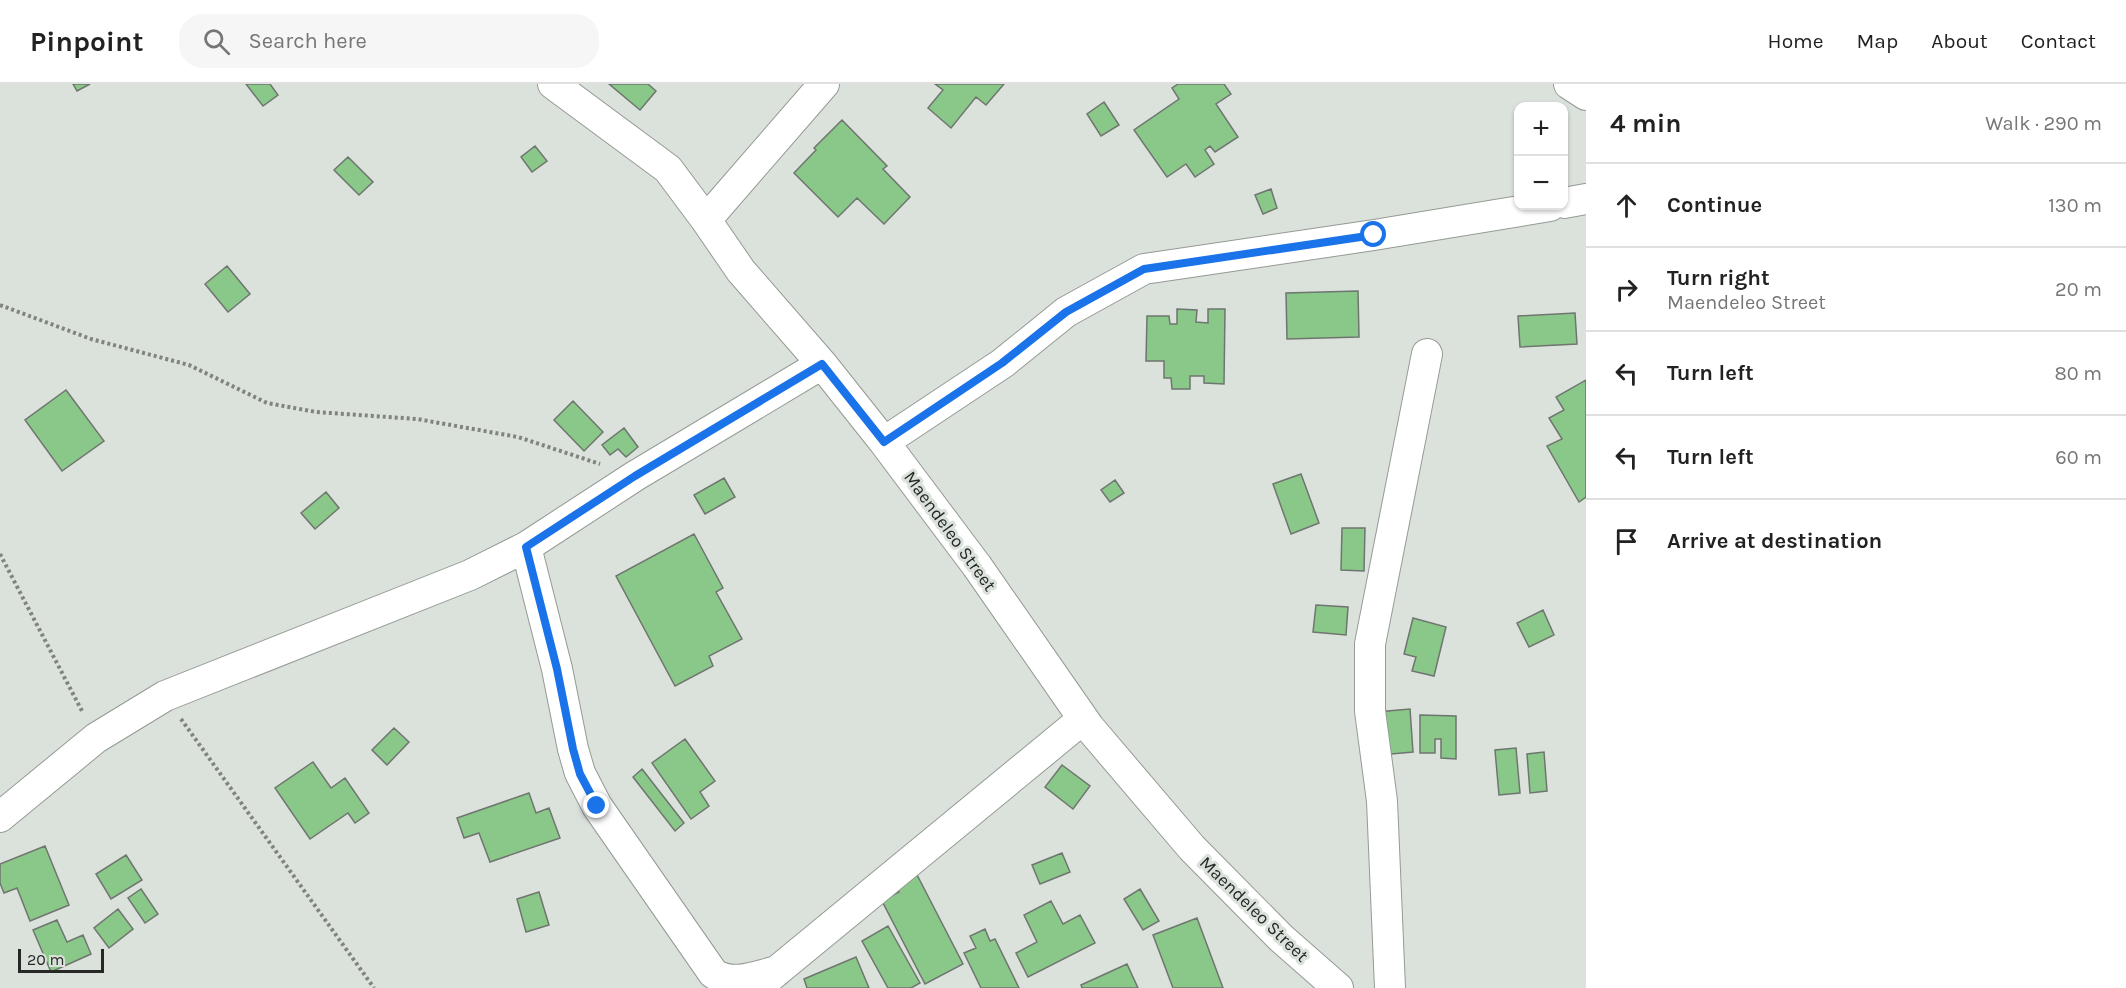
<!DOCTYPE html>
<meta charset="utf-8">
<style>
body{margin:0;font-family:Karla,sans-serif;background:#f6f6f6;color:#222}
.controls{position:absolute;right:18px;top:18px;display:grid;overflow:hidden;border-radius:12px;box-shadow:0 2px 4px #0004}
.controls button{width:54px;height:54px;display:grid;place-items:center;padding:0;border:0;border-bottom:2px solid #e0e0e0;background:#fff;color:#222;font:30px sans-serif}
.scale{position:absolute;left:18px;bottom:15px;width:86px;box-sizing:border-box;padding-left:6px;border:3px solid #262826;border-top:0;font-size:16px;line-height:21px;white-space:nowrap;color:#262826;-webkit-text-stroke:4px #dbe1db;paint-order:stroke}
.stop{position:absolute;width:18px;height:18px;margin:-14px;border:4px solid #1a73e8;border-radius:50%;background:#fff}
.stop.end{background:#1a73e8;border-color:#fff;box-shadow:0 2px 6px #0008}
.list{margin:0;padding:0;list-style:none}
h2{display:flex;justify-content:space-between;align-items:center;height:78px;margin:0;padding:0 24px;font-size:26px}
h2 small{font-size:20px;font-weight:400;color:#767676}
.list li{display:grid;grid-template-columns:39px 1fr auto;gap:18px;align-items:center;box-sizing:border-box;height:84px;padding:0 24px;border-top:2px solid #e0e0e0}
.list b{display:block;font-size:22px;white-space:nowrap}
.list p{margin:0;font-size:20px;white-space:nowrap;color:#767676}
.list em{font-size:20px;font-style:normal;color:#767676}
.icon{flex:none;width:33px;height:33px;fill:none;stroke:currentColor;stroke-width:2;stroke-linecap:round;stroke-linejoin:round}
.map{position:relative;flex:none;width:1586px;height:904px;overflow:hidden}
header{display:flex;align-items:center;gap:36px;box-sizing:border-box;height:84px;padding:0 30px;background:#fff;border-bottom:2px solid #e0e0e0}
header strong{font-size:28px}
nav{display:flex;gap:33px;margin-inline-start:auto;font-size:21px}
.search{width:420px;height:54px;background:#f6f6f6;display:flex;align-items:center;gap:15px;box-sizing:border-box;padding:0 21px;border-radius:24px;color:#767676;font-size:22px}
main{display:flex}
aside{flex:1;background:#fff}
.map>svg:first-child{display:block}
.building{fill:#8ac88a;stroke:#6f756f;stroke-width:1.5}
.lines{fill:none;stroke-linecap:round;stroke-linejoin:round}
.street-casing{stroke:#949a94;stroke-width:32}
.path{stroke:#808480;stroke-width:4;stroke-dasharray:3 3;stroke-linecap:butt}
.street{stroke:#fff;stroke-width:30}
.route{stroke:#1a73e8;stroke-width:8}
.labels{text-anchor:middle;stroke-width:6;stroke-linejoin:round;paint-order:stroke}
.street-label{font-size:18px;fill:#262826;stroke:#dbe1db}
</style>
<header>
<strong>Pinpoint</strong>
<div class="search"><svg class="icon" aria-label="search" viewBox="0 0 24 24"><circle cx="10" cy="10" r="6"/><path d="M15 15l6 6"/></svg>Search here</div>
<nav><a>Home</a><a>Map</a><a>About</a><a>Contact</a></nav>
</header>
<main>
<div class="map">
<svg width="1586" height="904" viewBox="0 0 1586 904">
<rect width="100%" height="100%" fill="#dbe1db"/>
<path class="building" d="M73,0H90L77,7Z
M246,0H270L278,11L263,22Z
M609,0H648L656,7L640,26Z
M935,0H1004L986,21L976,13L951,44L928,24L943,6Z
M1178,0H1224L1231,10L1216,20L1238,53L1215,68L1210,62L1205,66L1214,80L1195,93L1186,80L1167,93L1134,46L1179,15L1172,4Z
M1104,18L1119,41L1101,52L1087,30Z
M842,36L887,82L883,85L910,113L884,140L857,114L838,133L794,89L816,66L814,64Z
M535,62L547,77L532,88L521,73Z
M348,73L373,98L359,111L334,86Z
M1271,105L1277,124L1263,130L1255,111Z
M227,182L250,210L228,228L205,200Z
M1358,207L1359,253L1287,255L1286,209Z
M1177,225L1197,226L1196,238L1208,239V225H1225L1224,300L1204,299V292H1190V305H1172L1171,294H1164V277H1146L1147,232H1169L1170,240H1177Z
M1575,229L1577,260L1520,263L1518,232Z
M1586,296V413L1579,418L1547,362L1562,355L1549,334L1564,326L1556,313Z
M66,306L104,357L62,387L25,336Z
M573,317L603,348L584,367L554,336Z
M624,344L638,363L626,373L618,365L610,371L602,361Z
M1301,390L1319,439L1291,450L1273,400Z
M724,394L735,413L705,430L694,411Z
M1115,396L1124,409L1110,418L1101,406Z
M326,408L339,424L315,445L301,429Z
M1342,444H1365L1364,487L1341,486Z
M694,450L723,504L716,508L742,555L709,572L713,582L675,602L616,492Z
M1316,521L1348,523L1346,551L1313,548Z
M1543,526L1554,551L1529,563L1517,539Z
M1413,534L1446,543L1434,592L1412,587L1416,573L1404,570Z
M1410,625L1413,668L1380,671L1376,628Z
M1420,631L1456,632V675L1441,674V655H1435V669H1420Z
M394,644L409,658L387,681L372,666Z
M685,655L715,697L700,708L709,722L691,735L652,679Z
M1516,664L1520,709L1499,711L1495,666Z
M1544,668L1547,707L1530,709L1527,670Z
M313,678L331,704L345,694L369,729L355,739L348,729L310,755L275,704Z
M1062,681L1090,702L1073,725L1045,703Z
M642,685L684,739L675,747L633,693Z
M529,709L536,729L549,724L560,754L490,778L479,749L464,754L457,734Z
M45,762L69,821L30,837L17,804L4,809L0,799V780Z
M1062,769L1070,788L1040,800L1032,781Z
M126,771L142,796L111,815L96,790Z
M914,785L963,880L925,900L882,817L899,808L893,796Z
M141,805L158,830L145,839L128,814Z
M1140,805L1159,837L1143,846L1124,815Z
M539,808L549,841L526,848L517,815Z
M1051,817L1063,840L1080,831L1095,859L1028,893L1016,869L1037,858L1024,831Z
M118,825L133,845L109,864L94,844Z
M1197,834L1223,904H1173L1153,851Z
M57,836L67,858L83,851L91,870L51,888L33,846Z
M888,842L920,899L911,904H888L862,857Z
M985,845L990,857L995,855L1019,904H981L964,869L976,864L970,852Z
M856,873L869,904H807L804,895Z
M1127,880L1138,904H1082L1081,901Z"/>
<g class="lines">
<g class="street-casing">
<path id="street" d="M553,0L668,85L706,136L741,187L822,280L884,358L977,482L1089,643L1192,764L1281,854L1338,904
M1569,0L1586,11
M1564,119L1586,115
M706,136L824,0
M884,358L1003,279L1066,228L1144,185L1374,151L1550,122
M526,463L557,585L573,665L580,689L597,722L713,889C732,903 756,892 777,887
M0,733L96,654L165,612L470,491L526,463L635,392L822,280
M761,900L1083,635
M1390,904L1382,717L1370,627V560L1427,270"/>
</g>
<path class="path" d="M0,221L91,255L189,281L267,319L316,328L417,335L518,353L600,380
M0,470L83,629
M181,635L374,904"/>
<use href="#street" class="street"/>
</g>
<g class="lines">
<path class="route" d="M597,722L580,690L573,665L557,585L526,463L635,392L822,280L884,358L1002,279L1066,228L1144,185L1374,151"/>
</g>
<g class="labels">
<g class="street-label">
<text transform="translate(950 447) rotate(54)" y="6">Maendeleo Street</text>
<text transform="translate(1254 825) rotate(44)" y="6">Maendeleo Street</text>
</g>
</g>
</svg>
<div class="controls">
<button>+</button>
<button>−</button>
</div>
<div class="scale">20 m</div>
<div class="stop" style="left:1374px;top:151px"></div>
<div class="stop end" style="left:597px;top:722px"></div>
</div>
<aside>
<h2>4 min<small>Walk · 290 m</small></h2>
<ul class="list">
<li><svg class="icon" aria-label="ahead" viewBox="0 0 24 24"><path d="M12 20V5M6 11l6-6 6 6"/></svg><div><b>Continue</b></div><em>130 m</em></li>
<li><svg class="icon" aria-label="right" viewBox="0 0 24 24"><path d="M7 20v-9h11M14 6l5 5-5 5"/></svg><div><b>Turn right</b><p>Maendeleo Street</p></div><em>20 m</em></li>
<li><svg class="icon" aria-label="left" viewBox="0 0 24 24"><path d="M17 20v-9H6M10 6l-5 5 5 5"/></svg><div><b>Turn left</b></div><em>80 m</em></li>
<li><svg class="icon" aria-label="left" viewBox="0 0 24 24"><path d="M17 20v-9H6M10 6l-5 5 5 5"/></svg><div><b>Turn left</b></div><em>60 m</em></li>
<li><svg class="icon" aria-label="arrive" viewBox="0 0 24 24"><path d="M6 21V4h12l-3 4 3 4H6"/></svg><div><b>Arrive at destination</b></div></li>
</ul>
</aside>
</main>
